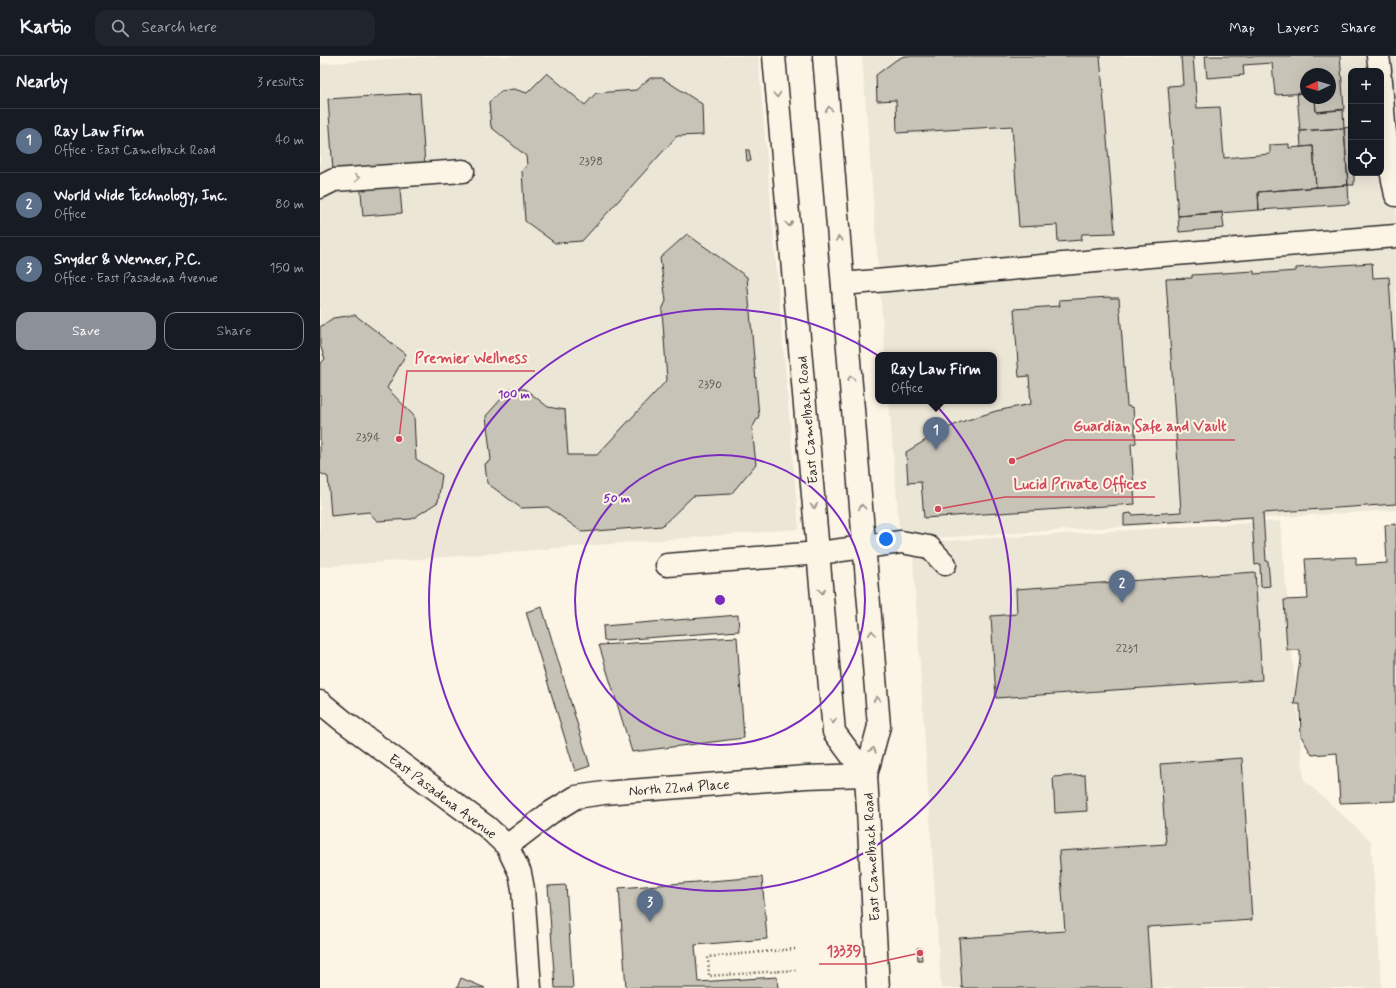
<!DOCTYPE html>
<meta charset="utf-8">
<style>
body{margin:0;font-family:Mynerve,sans-serif;background:#20242c;color:#f1f3f6}
.controls{position:absolute;right:12px;top:12px;display:grid;overflow:hidden;border-radius:8px;box-shadow:0 4px 16px #0002}
.controls button{width:36px;height:36px;display:grid;place-items:center;padding:0;border:0;border-bottom:1px solid #363941;background:#171b24;color:#f1f3f6;font:20px sans-serif}
.compass{position:absolute;left:980px;top:12px;width:36px;height:36px;border-radius:50%;background:#171b24;box-shadow:0 4px 16px #0002;rotate:266deg}
.you{position:absolute;left:566px;top:483px;width:14px;height:14px;margin:-10px;border:3px solid #fff;border-radius:50%;background:#1a73e8;box-shadow:0 0 0 6px #1a73e833}
.badge{display:grid;place-items:center;width:26px;height:26px;border-radius:50%;background:#8c9099;color:#fff;font-size:13px;font-weight:700}
.pin{position:absolute;translate:-50% -33px;filter:drop-shadow(0 1px 2px #0008)}
.pin::after{content:'';position:absolute;top:21px;width:14px;height:12px;background:inherit;clip-path:polygon(0 0,100% 0,50% 100%)}
.popup{position:absolute;left:555px;top:296px;width:122px;height:52px;box-sizing:border-box;display:grid;place-content:center;border-radius:8px;background:#171b24;filter:drop-shadow(0 1px 3px #0005);font-size:13px;white-space:nowrap;color:#9ea1a6}
.popup b{font-size:15px;color:#f1f3f6}
.popup::after{content:'';position:absolute;left:50%;top:100%;margin-left:-8px;border:8px solid transparent;border-top-color:#171b24}
.list{margin:0;padding:0;list-style:none}
h2{display:flex;justify-content:space-between;align-items:center;height:52px;margin:0;padding:0 16px;font-size:17px}
h2 small{font-size:13px;font-weight:400;color:#9ea1a6}
.list li{display:grid;grid-template-columns:26px 1fr auto;gap:12px;align-items:center;box-sizing:border-box;height:64px;padding:0 16px;border-top:1px solid #363941}
.list b{display:block;font-size:15px;white-space:nowrap}
.list p{margin:0;font-size:13px;white-space:nowrap;color:#9ea1a6}
.list em{font-size:13px;font-style:normal;color:#9ea1a6}
.actions{display:flex;gap:8px;padding:12px 16px}
.actions a{flex:1;padding:9px 0;border:1px solid #8c9099;border-radius:12px;text-align:center;font-size:14px;color:#8c9099}
.actions .main{background:#8c9099;color:#fff}
.icon{flex:none;width:22px;height:22px;fill:none;stroke:currentColor;stroke-width:2;stroke-linecap:round;stroke-linejoin:round}
.map{position:relative;flex:none;width:1076px;height:932px;overflow:hidden}
header{display:flex;align-items:center;gap:24px;box-sizing:border-box;height:56px;padding:0 20px;background:#171b24;border-bottom:1px solid #363941}
header strong{font-size:19px}
nav{display:flex;gap:22px;margin-inline-start:auto;font-size:14px}
.search{width:280px;height:36px;background:#20242c;display:flex;align-items:center;gap:10px;box-sizing:border-box;padding:0 14px;border-radius:12px;color:#9ea1a6;font-size:15px}
main{display:flex}
aside{flex:1;background:#171b24}
.map>svg:first-child{display:block}
.built{fill:#ece6d7;fill-rule:evenodd}
.building{fill:#c8c3b7;stroke:#2b2b2b}
.lines{fill:none;stroke-linecap:round;stroke-linejoin:round}
.minor-casing{stroke:#2b2b2b;stroke-width:25}
.major-casing{stroke:#2b2b2b;stroke-width:25}
.path{stroke:#2b2b2b;stroke-width:2.5;stroke-dasharray:1 3;stroke-linecap:butt}
.minor{stroke:#fcf5e5;stroke-width:22}
.major{stroke:#fcf5e5;stroke-width:22}
.oneway{stroke:#949088}
.ring{fill:none;stroke:#7b2cbf;stroke-width:2}
.labels{text-anchor:middle;stroke-width:4;stroke-linejoin:round;paint-order:stroke}
.number-label{font-size:12px;fill:#52514e}
.street-label{font-size:14px;fill:#2b2b2b;stroke:#fcf5e5}
.centre{fill:#7b2cbf;stroke:#fcf5e5;stroke-width:2}
.ring-label{font-size:12px;text-anchor:middle;font-weight:bold;fill:#7b2cbf;stroke:#fcf5e5;stroke-width:4;stroke-linejoin:round;paint-order:stroke}
.leader{fill:none;stroke:#d1495b;stroke-width:1.5}
.callout-dot{fill:#d1495b;stroke:#fcf5e5;stroke-width:1.5}
.callout-label{font-size:15px;text-anchor:middle;font-weight:bold;fill:#d1495b;stroke:#fcf5e5;stroke-width:4;stroke-linejoin:round;paint-order:stroke}
</style>
<header>
<strong>Kartio</strong>
<div class="search"><svg class="icon" aria-label="search" viewBox="0 0 24 24"><circle cx="10" cy="10" r="6"/><path d="M15 15l6 6"/></svg>Search here</div>
<nav><a>Map</a><a>Layers</a><a>Share</a></nav>
</header>
<main>
<aside>
<h2>Nearby<small>3 results</small></h2>
<ul class="list">
<li><span class="badge" style="background:#5c6f8a">1</span><div><b>Ray Law Firm</b><p>Office · East Camelback Road</p></div><em>40 m</em></li>
<li><span class="badge" style="background:#5c6f8a">2</span><div><b>World Wide Technology, Inc.</b><p>Office</p></div><em>80 m</em></li>
<li><span class="badge" style="background:#5c6f8a">3</span><div><b>Snyder &amp; Wenner, P.C.</b><p>Office · East Pasadena Avenue</p></div><em>150 m</em></li>
</ul>
<div class="actions"><a class="main">Save</a><a>Share</a></div>
</aside>
<div class="map">
<svg width="1076" height="932" viewBox="0 0 1076 932">
<rect width="100%" height="100%" fill="#fcf5e5"/>
<filter id="ink" filterUnits="userSpaceOnUse"><feTurbulence type="fractalNoise" baseFrequency=".025" numOctaves="2"/><feDisplacementMap in="SourceGraphic" scale="8" xChannelSelector="R" yChannelSelector="G"/><feConvolveMatrix kernelMatrix="1 2 1 2 8 2 1 2 1" color-interpolation-filters="sRGB"/></filter>
<g filter="url(#ink)">
<path class="built" d="M110,0H438L479,473L0,511V8Z
M542,0H1076V454L580,484L569,345H674V299H565ZM1031,15H1061V117H1031ZM986,18H1010V42H986Z
M960,465L984,724L1051,785L1062,932H621L592,487Z"/>
<path class="building" d="M584,0H780L795,177L762,178L761,184L738,186L737,169L699,171L692,70L577,77L576,44L557,45L556,19L576,4Z
M861,0H873L877,52L900,51L904,102L950,98V89L969,88V92L993,90L996,131L938,136L939,154L858,160L848,30L863,29Z
M885,0H1020L1024,53L996,56L995,42H1010V18H986V37L955,39L952,7L923,9L924,19L887,22Z
M227,17L265,49L276,37L316,34L330,22H342L382,48L383,79L357,80L262,185L235,187L205,165L202,115L207,109L206,100L171,71L169,46L181,35L194,33L207,37Z
M100,37L105,109L13,115L8,43Z
M977,37H986V42H995L996,56L1023,54L1024,72L980,75Z
M1030,71L1031,117H1034V129H1028L1024,72Z
M1024,72L1028,129L996,131L993,90L981,91L980,75Z
M426,94H429L431,105H427Z
M78,110L82,157L43,160L39,113Z
M1028,129L1029,148L939,154L938,136Z
M902,156L904,172L859,176L858,160Z
M367,178L427,221L439,360L432,372L436,408L411,438L373,440L342,470L262,476L228,451L201,452L167,427L165,408L171,404L166,360L190,333H205L228,351L245,354L248,399H277L347,324L342,254L346,245L340,202Z
M1052,207L1053,222L1069,221L1076,337V448L943,457L946,505H948L950,530L941,531L940,508L935,509L932,461L804,469V458L811,457L812,459L861,456L846,223L872,222V219L934,215V218L976,215V212Z
M790,241V242H799L807,350L813,352L816,387L811,388L815,448L604,462L601,426L588,427L586,396L621,375L641,366L676,355L711,348L709,320L699,321L694,253L740,250L739,244Z
M35,259L86,298L67,332L94,360L96,403L122,419L118,446L92,463L57,465L49,456L11,460L8,421L0,417V308L5,303L0,289V271L13,262Z
M1076,468V745L1020,747L1017,697L992,699L981,680L980,648H974L980,603V594H967L964,544L988,543L985,503L1036,501V509L1067,507L1065,469Z
M935,516L942,624L676,642L671,560L697,558L696,533Z
M222,551L270,710L255,715L206,556Z
M418,559L419,575L284,585L283,570Z
M417,581L424,682L312,696L279,589Z
M922,702L932,864L827,871L831,932H642L639,882L745,875L739,795L846,788L840,708Z
M765,719L767,755L735,757L733,721Z
M442,821L447,883L375,889L378,926L457,921L458,932H306L299,832Z
M246,829L253,932H235L228,830Z
M597,892H601L602,904H598Z
M141,922L165,932H137Z"/>
<g class="lines">
<g class="minor-casing">
<path id="minor" d="M1058,0L1060,15
M1061,25L1064,68L1068,99L1076,139
M0,131L14,124L143,115
M523,228L830,200L1076,180
M347,509L499,497L581,486L609,491L625,508
M0,646L22,664L167,771L187,790L200,817L203,833L210,932
M187,790L230,757L256,741L284,737L486,721L546,719"/>
</g>
<g class="major-casing">
<path id="major" d="M454,0L514,676L546,719
M504,0L559,670L546,719L558,932"/>
</g>
<path class="path" d="M475,893L388,901L389,920L476,914"/>
<use href="#minor" class="minor"/>
<use href="#major" class="major"/>
</g>
<defs><path id="oneway-chevron" d="M-2-3.5L2.5 0L-2 3.5" fill="none" stroke-width="1.6" stroke-linecap="round" stroke-linejoin="round"/></defs>
<g class="oneway">
<use href="#oneway-chevron" transform="translate(457 39) rotate(85)"/>
<use href="#oneway-chevron" transform="translate(509 53) rotate(-95)"/>
<use href="#oneway-chevron" transform="translate(37 122) rotate(-3)"/>
<use href="#oneway-chevron" transform="translate(469 168) rotate(85)"/>
<use href="#oneway-chevron" transform="translate(519 183) rotate(-95)"/>
<use href="#oneway-chevron" transform="translate(531 322) rotate(-95)"/>
<use href="#oneway-chevron" transform="translate(494 450) rotate(85)"/>
<use href="#oneway-chevron" transform="translate(542 451) rotate(-95)"/>
<use href="#oneway-chevron" transform="translate(502 535) rotate(85)"/>
<use href="#oneway-chevron" transform="translate(552 577) rotate(-95)"/>
<use href="#oneway-chevron" transform="translate(557 643) rotate(-94)"/>
<use href="#oneway-chevron" transform="translate(513 665) rotate(85)"/>
<use href="#oneway-chevron" transform="translate(553 694) rotate(-75)"/>
</g>
</g>
<g class="ring">
<circle cx="400" cy="544" r="145"/>
<circle cx="400" cy="544" r="291"/>
</g>
<g class="labels">
<g class="number-label">
<text x="271" y="109">2398</text>
<text x="390" y="332">2390</text>
<text x="48" y="385">2394</text>
<text x="807" y="596">2231</text>
</g>
<g class="street-label">
<text transform="translate(487 364) rotate(-95)" y="5">East Camelback Road</text>
<text transform="translate(359 731) rotate(-4)" y="5">North 22nd Place</text>
<text transform="translate(123 740) rotate(37)" y="5">East Pasadena Avenue</text>
<text transform="translate(551 801) rotate(-93)" y="5">East Camelback Road</text>
</g>
</g>
<circle cx="400" cy="544" r="6" class="centre"/>
<g class="ring-label">
<text x="194" y="342">100 m</text>
<text x="297" y="446">50 m</text>
</g>
<path class="leader" d="M79 383L87 315H215M692 405L745 384H915M618 453L685 441H835M600 897L550 908H499"/>
<g class="callout-dot">
<circle cx="79" cy="383" r="4"/>
<circle cx="692" cy="405" r="4"/>
<circle cx="618" cy="453" r="4"/>
<circle cx="600" cy="897" r="4"/>
</g>
<g class="callout-label">
<text x="151" y="307">Premier Wellness</text>
<text x="830" y="375">Guardian Safe and Vault</text>
<text x="760" y="433">Lucid Private Offices</text>
<text x="524" y="900">13339</text>
</g>
</svg>
<div class="controls">
<button>+</button>
<button>−</button>
<button><svg class="icon" aria-label="locate" viewBox="0 0 24 24"><circle cx="12" cy="12" r="6"/><path d="M12 2v4M12 18v4M2 12h4M18 12h4"/></svg></button>
</div>
<svg class="compass" viewBox="-18 -18 36 36"><path d="M0-13l5 13h-10z" fill="#e53935"/><path d="M0 13l5-13h-10z" fill="#9ea1a6"/></svg>
<div class="you"></div>
<div class="pin badge" style="left:616px;top:394px;background:#5c6f8a">1</div>
<div class="popup"><b>Ray Law Firm</b>Office</div>
<div class="pin badge" style="left:802px;top:547px;background:#5c6f8a">2</div>
<div class="pin badge" style="left:330px;top:866px;background:#5c6f8a">3</div>
</div>
</main>
